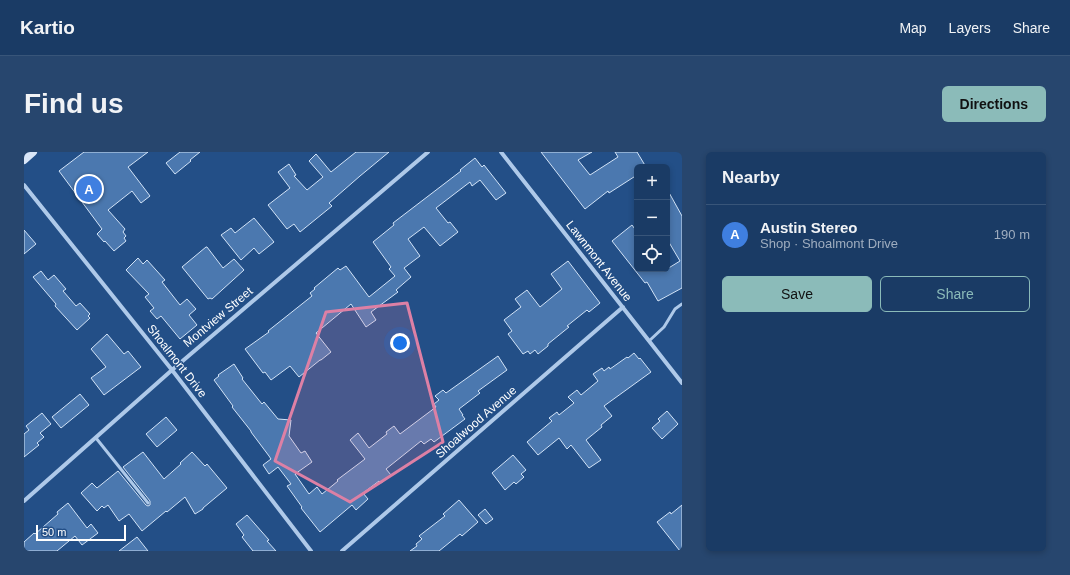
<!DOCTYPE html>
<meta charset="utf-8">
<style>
body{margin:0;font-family:Arial,sans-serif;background:#27466e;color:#f1f3f6}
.controls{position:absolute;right:12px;top:12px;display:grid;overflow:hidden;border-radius:6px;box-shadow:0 2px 6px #0003}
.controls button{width:36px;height:36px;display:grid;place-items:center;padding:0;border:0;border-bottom:1px solid #385579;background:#1a3b65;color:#f1f3f6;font:20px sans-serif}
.scale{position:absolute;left:12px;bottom:10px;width:90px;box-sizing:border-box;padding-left:4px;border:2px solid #fff;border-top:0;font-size:11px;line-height:14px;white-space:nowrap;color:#fff;-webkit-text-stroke:3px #234f87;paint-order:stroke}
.you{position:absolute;left:376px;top:191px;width:14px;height:14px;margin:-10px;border:3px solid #fff;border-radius:50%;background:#1a73e8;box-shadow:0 0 0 6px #1a73e833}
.badge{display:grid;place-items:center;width:26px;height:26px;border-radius:50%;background:#8bbbb9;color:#fff;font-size:13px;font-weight:700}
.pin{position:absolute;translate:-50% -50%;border:2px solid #fff;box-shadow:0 1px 4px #0006}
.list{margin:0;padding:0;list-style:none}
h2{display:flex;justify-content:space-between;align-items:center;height:52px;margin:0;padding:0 16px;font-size:17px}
h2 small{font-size:13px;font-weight:400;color:#9fadbf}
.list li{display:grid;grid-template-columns:26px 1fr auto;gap:12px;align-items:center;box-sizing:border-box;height:60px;padding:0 16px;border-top:1px solid #385579}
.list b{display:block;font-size:15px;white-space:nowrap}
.list p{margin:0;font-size:13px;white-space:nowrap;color:#9fadbf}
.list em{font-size:13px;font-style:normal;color:#9fadbf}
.actions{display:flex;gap:8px;padding:12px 16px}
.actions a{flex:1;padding:9px 0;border:1px solid #8bbbb9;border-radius:6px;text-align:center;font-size:14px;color:#8bbbb9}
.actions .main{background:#8bbbb9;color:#111}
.icon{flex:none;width:22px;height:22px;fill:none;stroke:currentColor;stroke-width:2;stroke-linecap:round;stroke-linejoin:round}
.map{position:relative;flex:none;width:658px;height:399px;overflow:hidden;border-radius:6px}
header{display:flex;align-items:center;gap:24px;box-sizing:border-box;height:56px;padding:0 20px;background:#1a3b65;border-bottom:1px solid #385579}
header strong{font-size:19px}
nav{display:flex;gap:22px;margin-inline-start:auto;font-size:14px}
.intro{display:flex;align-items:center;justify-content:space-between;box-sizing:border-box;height:96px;padding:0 24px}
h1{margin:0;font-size:28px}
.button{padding:10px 18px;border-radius:6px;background:#8bbbb9;color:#111;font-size:14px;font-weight:700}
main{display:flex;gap:24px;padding:0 24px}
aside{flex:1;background:#1a3b65;border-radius:6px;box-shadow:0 2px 6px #0003}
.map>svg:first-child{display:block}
.building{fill:#4b78af;stroke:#d2e3f7}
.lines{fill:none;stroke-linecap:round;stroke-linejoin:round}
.lane{stroke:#aec9e9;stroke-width:3}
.street{stroke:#aec9e9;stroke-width:4}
.secondary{stroke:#d9e6f8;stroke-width:8}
.marked{fill:#dd80a5;fill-opacity:0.2;stroke:#dd80a5;stroke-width:3;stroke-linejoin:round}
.labels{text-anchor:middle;stroke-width:3;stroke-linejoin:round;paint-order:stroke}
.street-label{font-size:12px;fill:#fff;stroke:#234f87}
</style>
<header>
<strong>Kartio</strong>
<nav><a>Map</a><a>Layers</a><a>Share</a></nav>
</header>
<div class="intro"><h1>Find us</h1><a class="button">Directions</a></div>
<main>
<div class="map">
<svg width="658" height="399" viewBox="0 0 658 399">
<rect width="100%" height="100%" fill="#234f87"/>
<path class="building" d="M60,0H124L104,15L126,44L117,51L108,39L84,58L101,77L99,80L102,84L100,86L102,89L90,99L81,89L80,90L73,82L78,77L35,19Z
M156,0H176L166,8L167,9L151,22L142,11Z
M332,0H365L336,24L305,51L308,54L276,80L270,72L263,77L244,53L266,36L254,20L265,12L272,23L270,24L283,38L299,25L285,9L292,2L307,20Z
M517,0H568L554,8L566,23L594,5L591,0H613L622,15H613V23L585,41L584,39L561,57Z
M451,6L458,15L460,13L482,41L472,48L456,28L448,34L446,30L412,56L424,71L426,70L434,80L416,94L400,75L384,87L396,104L380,116L387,125L372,138L374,140L347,160L352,168L342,175L327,152L292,181L307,200L297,208H296L275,225L266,214L247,228L241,220L239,221L221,197L245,180L244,179L288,144L286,141L291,137L290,136L314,116L316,118L322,114L345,145L371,124L365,117L367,115L349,90L370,73L369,71L437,19L436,18Z
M643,37L658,64V136L634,149L623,130L621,131L588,89L608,73L613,80V117H643L656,109L643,87Z
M230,66L250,90L235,102L230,96L217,108L197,83L207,76L211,81Z
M0,78L12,92L0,102Z
M182,95H183L199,116L210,107L220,118L188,147L186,146L184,147L158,115Z
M114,106L119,112L123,108L141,128L138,130L156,153L163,147L172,157L165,163L173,173L156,187L137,164L133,167L126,159L130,156L121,145L125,142L102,118Z
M544,109L576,151L565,160L563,158L543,174L545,175L524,192V194L514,202L511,198L506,202L504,199L499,202L484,182L488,179L480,168L497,155L491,147L503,138L516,155L538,137L527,122Z
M17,119L24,128L30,123L42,137L39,139L52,154L56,151L66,162L64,164L66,166L53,178L31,154L32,152L9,125Z
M83,182L100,202L104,199L117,215L80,243L67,226L82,215L67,197Z
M610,201L615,207L616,206L627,220L580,254L588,264L577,273L578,275L562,288L577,308L565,316L547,293L543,297L535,286L514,303L503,290L528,269L525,266L533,260L535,263L550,251L544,245L553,238L557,243L574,229L569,222L578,216L580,219L585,215L586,217L603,205L604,206Z
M474,204L483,218L454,239L456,241L435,257L439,263H438L441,267L410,290L407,287L400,292L397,289L362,317L367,323L357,331L355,329L339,341L344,347L332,358L328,353L296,380L277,356L278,355L263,334L267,332L254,315L245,322L239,313L247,307L245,304L227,280V279L208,255L209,254L190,228L195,224L194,223L210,212L219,226L218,227L238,252L240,250L254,267L267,268L265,284L277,301L281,299L288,310L271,322L285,342L293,335L298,342L314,329L313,328L341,307L326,288L334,281L345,296L363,282L362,280L370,274L376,282L412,255L410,252L415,248L411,244L419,238L422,241Z
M56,242L65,253L37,276L28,265Z
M643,259L654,272L638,287L628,276L636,269L634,267Z
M18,261L27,272L16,281L20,285L13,291L15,293L0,305V282L5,278L2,274Z
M142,265L153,278L133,295L122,282Z
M119,300L140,327L157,312L156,311L168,300L181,314L183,312L203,336L179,356V357L171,362L161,345L143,360L142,359L118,379L105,362L95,369L84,353L80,356L78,354L73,359L57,341L68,331L73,336L94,319L122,353L124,354L126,353V349L99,315Z
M489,303L502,318L497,322L500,325L492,332L490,330L481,338L468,321Z
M435,348L454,370L438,384L436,382L415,399H386L393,394L392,392L398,387L395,384L421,364L419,362Z
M44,351L63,376L67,372L74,381L58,393L51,384L33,399H0V390L10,381L11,382L34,362L33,360Z
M658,353V399H656L633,370L646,360L647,362Z
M461,357L469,367L462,372L454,363Z
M223,363L245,388L243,389L252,399H229L218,385L220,383L212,372Z
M113,385L124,399H95Z"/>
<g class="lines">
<path class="lane" d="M625,189L640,175L651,157L658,152
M72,286L124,351"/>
<path class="street" d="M477,0L658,231
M0,33L148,218L287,399
M0,349L148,218L404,0
M318,399L599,155"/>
<path class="secondary" d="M0,8L9,0"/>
</g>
<path class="marked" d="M383,151L419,290L326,350L251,309L302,160Z"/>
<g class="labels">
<g class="street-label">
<text transform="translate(575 109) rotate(52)" y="4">Lawnmont Avenue</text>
<text transform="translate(194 165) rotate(-40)" y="4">Montview Street</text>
<text transform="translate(153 209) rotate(52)" y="4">Shoalmont Drive</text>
<text transform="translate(452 270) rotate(-41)" y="4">Shoalwood Avenue</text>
</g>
</g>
</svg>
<div class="controls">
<button>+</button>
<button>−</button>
<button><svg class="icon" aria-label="locate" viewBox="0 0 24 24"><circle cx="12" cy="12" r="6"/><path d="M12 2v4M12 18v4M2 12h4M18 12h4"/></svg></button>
</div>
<div class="scale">50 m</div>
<div class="you"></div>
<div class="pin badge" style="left:65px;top:37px;background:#3f7fe0">A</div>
</div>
<aside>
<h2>Nearby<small></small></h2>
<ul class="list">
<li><span class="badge" style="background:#3f7fe0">A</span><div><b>Austin Stereo</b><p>Shop · Shoalmont Drive</p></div><em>190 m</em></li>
</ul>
<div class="actions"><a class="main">Save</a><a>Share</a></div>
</aside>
</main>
